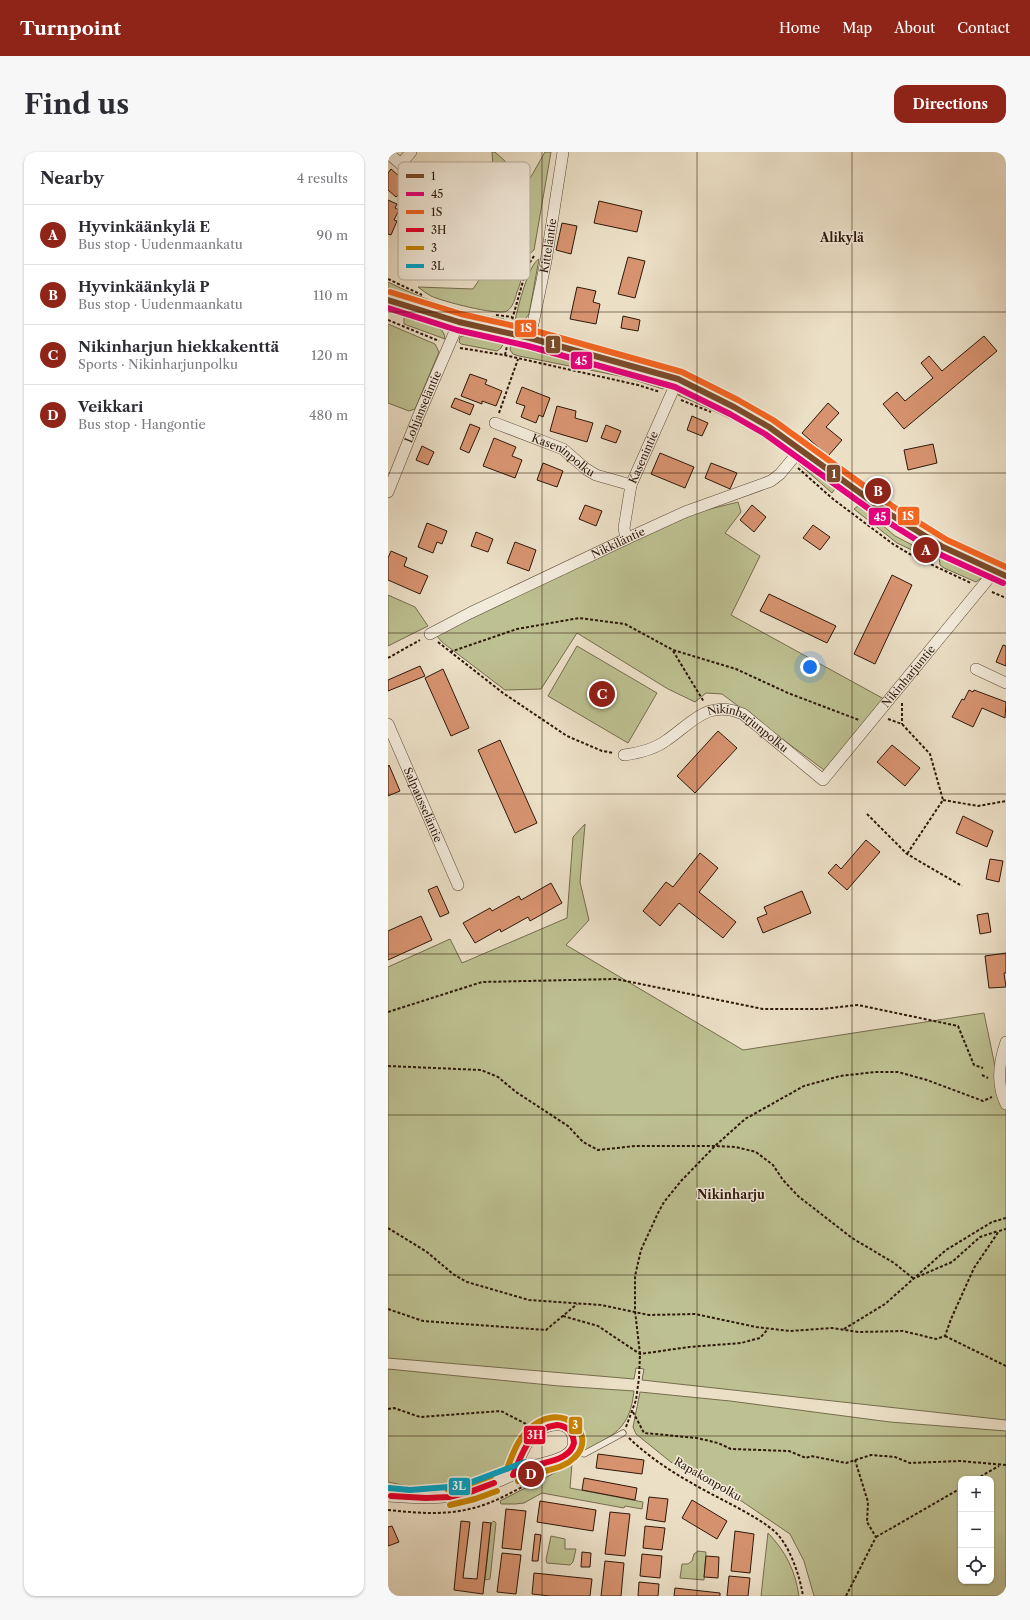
<!DOCTYPE html>
<meta charset="utf-8">
<style>
body{margin:0;font-family:"Libre Caslon Text",serif;background:#f7f7f7;color:#2b2b33}
.controls{position:absolute;right:12px;bottom:12px;display:grid;overflow:hidden;border-radius:8px;box-shadow:0 1px 3px #0004}
.controls button{width:36px;height:36px;display:grid;place-items:center;padding:0;border:0;border-bottom:1px solid #e1e1e2;background:#fff;color:#2b2b33;font:20px sans-serif}
.you{position:absolute;left:422px;top:515px;width:14px;height:14px;margin:-10px;border:3px solid #fff;border-radius:50%;background:#1a73e8;box-shadow:0 0 0 6px #1a73e833}
.badge{display:grid;place-items:center;width:26px;height:26px;border-radius:50%;background:#8f2418;color:#fff;font-size:13px;font-weight:700}
.pin{position:absolute;translate:-50% -50%;border:2px solid #fff;box-shadow:0 1px 4px #0006}
.list{margin:0;padding:0;list-style:none}
h2{display:flex;justify-content:space-between;align-items:center;height:52px;margin:0;padding:0 16px;font-size:17px}
h2 small{font-size:13px;font-weight:400;color:#7c7c81}
.list li{display:grid;grid-template-columns:26px 1fr auto;gap:12px;align-items:center;box-sizing:border-box;height:60px;padding:0 16px;border-top:1px solid #e1e1e2}
.list b{display:block;font-size:15px;white-space:nowrap}
.list p{margin:0;font-size:13px;white-space:nowrap;color:#7c7c81}
.list em{font-size:13px;font-style:normal;color:#7c7c81}
.icon{flex:none;width:22px;height:22px;fill:none;stroke:currentColor;stroke-width:2;stroke-linecap:round;stroke-linejoin:round}
.map{position:relative;flex:none;width:618px;height:1444px;overflow:hidden;border-radius:12px}
header{display:flex;align-items:center;gap:24px;box-sizing:border-box;height:56px;padding:0 20px;background:#8f2418;color:#fff}
header strong{font-size:19px}
nav{display:flex;gap:22px;margin-inline-start:auto;font-size:14px}
.intro{display:flex;align-items:center;justify-content:space-between;box-sizing:border-box;height:96px;padding:0 24px}
h1{margin:0;font-size:28px}
.button{padding:10px 18px;border-radius:12px;background:#8f2418;color:#fff;font-size:14px;font-weight:700}
main{display:flex;gap:24px;padding:0 24px}
aside{flex:1;background:#fff;border-radius:12px;box-shadow:0 1px 3px #0004}
.map>svg:first-child{display:block}
.green{fill:#bdc091;stroke:#766c4d;fill-rule:evenodd}
.building{fill:#d79370;stroke:#2e1809}
.lines{fill:none;stroke-linecap:round;stroke-linejoin:round}
.lane-casing{stroke:#5d4a38;stroke-width:7}
.street-casing{stroke:#5d4a38;stroke-width:12}
.secondary-casing{stroke:#2e1809;stroke-width:18}
.path{stroke:#2e1809;stroke-width:2;stroke-dasharray:3 2;stroke-linecap:butt}
.lane{stroke:#f2eada;stroke-width:5.5}
.street{stroke:#f2eada;stroke-width:11}
.secondary{stroke:#f2eada;stroke-width:16}
.bus-1-casing{stroke:#f2eada;stroke-width:9}
.bus-2-casing{stroke:#f2eada;stroke-width:9}
.bus-3-casing{stroke:#f2eada;stroke-width:9}
.bus-4-casing{stroke:#f2eada;stroke-width:9}
.bus-5-casing{stroke:#f2eada;stroke-width:9}
.bus-6-casing{stroke:#f2eada;stroke-width:9}
.bus-1{stroke:#7a4b2a;stroke-width:6}
.bus-2{stroke:#e5007d;stroke-width:6}
.bus-3{stroke:#f26522;stroke-width:6}
.bus-4{stroke:#e4002b;stroke-width:6}
.bus-5{stroke:#c58202;stroke-width:6}
.bus-6{stroke:#02a2c4;stroke-width:6}
.grid{fill:none;stroke:#2e1809;stroke-width:1;stroke-opacity:0.55}
.labels{text-anchor:middle;stroke-width:3;stroke-linejoin:round;paint-order:stroke}
.street-label{font-size:11px;fill:#2e1809;stroke:#f2eada}
.neighbourhood-label{font-size:12px;font-weight:bold;fill:#2e1809;stroke:#f2eada}
.key{fill:#f2eada;stroke:#b7ab9b;stroke-width:1}
.key-label{font-size:11px;fill:#2e1809}
.line-badge{stroke:#f2eada;stroke-width:1.5}
.badge-label{font-size:11px;text-anchor:middle;font-weight:bold;fill:#fff}
</style>
<header>
<strong>Turnpoint</strong>
<nav><a>Home</a><a>Map</a><a>About</a><a>Contact</a></nav>
</header>
<div class="intro"><h1>Find us</h1><a class="button">Directions</a></div>
<main>
<aside>
<h2>Nearby<small>4 results</small></h2>
<ul class="list">
<li><span class="badge">A</span><div><b>Hyvinkäänkylä E</b><p>Bus stop · Uudenmaankatu</p></div><em>90 m</em></li>
<li><span class="badge">B</span><div><b>Hyvinkäänkylä P</b><p>Bus stop · Uudenmaankatu</p></div><em>110 m</em></li>
<li><span class="badge">C</span><div><b>Nikinharjun hiekkakenttä</b><p>Sports · Nikinharjunpolku</p></div><em>120 m</em></li>
<li><span class="badge">D</span><div><b>Veikkari</b><p>Bus stop · Hangontie</p></div><em>480 m</em></li>
</ul>
</aside>
<div class="map">
<svg width="618" height="1444" viewBox="0 0 618 1444">
<rect width="100%" height="100%" fill="#ebdfc6"/>
<filter id="stains"><feTurbulence type="fractalNoise" baseFrequency=".005" numOctaves="4"/><feColorMatrix values="0 0 0 0 .2 0 0 0 0 .09 0 0 0 0 .02 0 0 0 .5 -.17"/></filter>
<radialGradient id="worn" r=".72"><stop offset=".6" stop-color="#630" stop-opacity="0"/><stop offset="1" stop-color="#630" stop-opacity=".3"/></radialGradient>
<path class="green" d="M104,0H107L140,30L157,0H163L146,98C133,111 122,99 111,90Z
M110,100L132,117C135,124 132,133 129,140C127,147 125,155 119,159C110,164 53,149 43,144C39,142 34,138 30,135L85,137Z
M151,107L141,162L135,170L126,174C128,162 140,112 151,107Z
M0,130C40,150 73,160 116,167L119,170L118,173L80,165L0,142Z
M16,165C30,171 56,169 57,187L16,172Z
M0,172L47,192L51,200L27,257L21,259L0,251Z
M83,181L117,188L113,196L109,199L73,192L71,190L72,185Z
M123,191L187,206L273,231L276,235L275,237L237,225L131,204L125,202L122,198Z
M298,241C331,251 371,277 400,297L401,300L399,302C365,276 330,260 290,243Z
M416,309L449,334L444,341L410,311Z
M350,350L353,360L337,381L372,404L343,463L496,547L436,618L334,542L318,541L307,550L280,537L189,481L153,537L117,538L54,490L48,483L298,363Z
M471,353L507,384L532,397L531,400L538,403L540,400L543,407L509,391L466,357Z
M551,405L565,408L590,421L593,424V426L588,430L556,416L552,413Z
M0,443L27,455L40,474L0,494Z
M189,494L269,541L240,591L160,544Z
M197,672L192,730L201,768L178,793L355,898L596,861L615,953H618V1268L254,1228L256,1217L248,1216L246,1227L0,1206V815L62,787L74,811L179,766L185,685Z
M0,1217L171,1234L246,1239C242,1277 226,1283 196,1299L191,1296C195,1286 188,1269 176,1267C168,1266 156,1270 149,1273C134,1279 134,1295 126,1308C117,1324 67,1338 48,1338C33,1338 16,1333 0,1330Z
M252,1240L342,1249L502,1270L618,1279V1444H426L416,1409L402,1382L355,1350L289,1315L248,1282L245,1275ZM573,1327H603V1429H573Z
M184,1312L182,1336L255,1350L254,1357L237,1354L236,1356L154,1341L136,1351L127,1352H113L112,1349Z
M106,1369L108,1371L102,1427L97,1428L103,1371Z
M380,1381C398,1400 407,1418 411,1444H373Z
M163,1384L177,1387V1397H188L185,1410L182,1413L159,1411L158,1408Z
M310,1399L318,1400L316,1428L292,1426L294,1412H300L304,1409L306,1402Z"/>
<path class="building" d="M3,17L20,32L8,45L0,38V21Z
M0,48L9,52L7,56L11,58L6,68L9,69L3,83L0,82Z
M211,49L254,59L249,80L206,71Z
M174,71L189,74L183,102L168,98Z
M240,105L257,109L247,146L230,142Z
M189,135L208,139L205,150L212,152L208,172L182,167Z
M235,164L252,168L250,179L233,176Z
M596,184L609,199L516,277L495,252L509,240L517,249L545,226L533,211L541,204L554,219Z
M82,222L99,228L97,232L114,239L108,254L94,249V252L73,244Z
M134,235L162,246L155,265L151,263L148,271L133,265L137,254L128,251Z
M67,246L86,253L82,263L63,255Z
M440,251L451,261L438,275L454,288L440,304L414,281Z
M169,254L188,259L187,266L205,271L199,290L162,279Z
M304,264L320,271L314,284L299,278Z
M82,272L92,276L81,301L72,297Z
M218,273L233,279L228,291L213,286Z
M106,286L128,295L124,304L134,308L127,326L95,314Z
M545,292L549,311L520,318L516,298Z
M34,294L46,300L40,313L28,308Z
M272,301L306,315L297,336L263,322Z
M155,311L175,319L169,335L149,328Z
M323,311L349,321L342,337L317,326Z
M197,353L214,359L208,374L191,367Z
M364,353L378,365L366,380L352,368Z
M39,371L59,379L54,392L49,390L45,401L30,395Z
M425,373L442,385L432,398L415,386Z
M88,380L105,387L100,400L83,394Z
M127,390L148,398L141,419L119,411Z
M3,399L19,406L16,414L40,424L32,442L0,428V406Z
M504,423L524,433L487,512L466,502Z
M381,442L448,474L439,491L372,459Z
M615,493L618,494V514L608,510Z
M32,514L37,524L0,539V528Z
M55,517L81,576L63,584L37,526Z
M581,538L585,540L586,538L618,550L617,566L594,556L585,575L564,565L574,547L576,548Z
M330,579L349,596L307,641L289,624Z
M112,588L149,671L127,681L90,598Z
M504,593L532,616L517,634L489,610Z
M1,613L12,639L0,644V614Z
M575,664L605,679L599,695L568,681Z
M478,688L492,700L459,738L440,721L448,712L453,717Z
M312,701L330,716L311,740L348,770L335,786L291,751L272,774L255,759L278,730L285,735Z
M602,707L615,709L611,730L598,727Z
M163,731L174,751L142,769L140,765L113,780L112,777L87,791L75,771L102,756L104,759L131,744L133,748Z
M49,734L61,761L52,765L40,738Z
M414,739L423,761L375,781L369,766L379,762L376,755Z
M600,761L603,780L592,782L589,763Z
M33,764L44,788L0,808V779Z
M618,801V821H616L618,835L601,836L597,804Z
M210,1302L256,1308L254,1322L208,1316Z
M196,1326L249,1336L247,1348L194,1338Z
M261,1345L280,1347L277,1370L258,1367Z
M304,1348L339,1369L329,1387L294,1366Z
M152,1349L208,1358L205,1379L149,1370Z
M118,1357L138,1359L133,1398L114,1396Z
M222,1360L242,1362L237,1404L217,1402Z
M73,1369L82,1370L75,1426L89,1427L95,1370L103,1371L95,1442L66,1438Z
M4,1374L11,1390L0,1394V1375Z
M257,1374L277,1376L274,1398L255,1396Z
M347,1379L366,1382L362,1421L343,1419Z
M147,1382L153,1383L150,1409H144Z
M194,1400L203,1401L202,1415H193Z
M114,1401L133,1403L128,1442L109,1440Z
M254,1402L274,1404L272,1426L252,1424Z
M318,1404L331,1405L330,1426L316,1425Z
M217,1409L236,1411L233,1444H213Z
M146,1421L204,1427L202,1444H162L144,1442Z
M341,1424L362,1426L360,1444H339Z
M251,1430L271,1432L270,1444H250Z
M287,1436L332,1441V1444H286Z"/>
<g class="lines">
<g class="lane-casing">
<path id="lane" d="M185,1296L196,1302L235,1281"/>
</g>
<g class="street-casing">
<g id="street">
<path d="M0,1L91,79"/>
<path d="M13,12L23,0"/>
<path id="s1" d="M142,186L158,109L175,0"/>
<path id="s2" d="M107,271L175,297L198,317L208,323L243,333"/>
<path id="s3" d="M0,340L30,265L71,170"/>
<path id="s4" d="M238,387L236,376L243,333L290,227"/>
<path id="s5" d="M42,482L82,461L238,387L297,360L383,329L392,322L412,298"/>
<path d="M588,517L618,531"/>
<path id="s6" d="M0,572L70,733"/>
<path id="s7" d="M236,603C251,601 267,597 279,588C305,570 320,547 355,562L435,628L606,420"/>
<path d="M618,890C611,910 608,932 618,952"/>
<path d="M0,1344C23,1346 53,1348 76,1342C100,1336 122,1323 146,1314C157,1310 177,1308 184,1297C186,1293 186,1290 185,1285C181,1267 159,1272 148,1281C136,1290 131,1310 125,1323"/>
</g>
</g>
<g class="secondary-casing">
<path id="secondary" d="M0,148L71,170L142,186L290,227L346,255L381,275L500,361L555,395L618,424"/>
</g>
<path class="path" d="M100,86L125,106L139,115L124,168
M139,115L146,104
M0,127L34,143
M108,163L124,165
M0,168L51,189
M72,196L116,203L250,233L272,240
M117,203L119,194
M293,248L323,260
M111,261L130,207
M410,316L445,347L505,392L525,404L583,431
M604,440L618,446
M50,490L115,541L179,584L214,599L226,601
M285,499L316,550
M62,500L129,477L191,466L237,472L285,498L348,517L400,541L471,568
M0,506L32,488
M514,551V572
M500,567L514,572L542,602L555,648L519,702
M555,648L590,654L618,649
M479,662L519,702L574,734
M0,860L94,830L228,827L375,857H433L470,853L570,874L586,913L595,916
M0,914L93,918L110,925L128,940L180,974L195,990L210,998L247,994H327L348,995L368,1000L385,1013L395,1028L410,1044L464,1086L506,1111L526,1127
M594,923L600,926
M0,1076L39,1100L65,1122L79,1130L141,1148L213,1153L261,1163L307,1162L368,1175L402,1179L444,1176L471,1180L515,1179L548,1187L557,1184L563,1167L586,1116L611,1079L618,1077
M529,1125L564,1110L592,1085L610,1079
M0,1157L35,1169L158,1178L189,1152
M175,1164L210,1174L252,1202L301,1195L353,1191L372,1186L380,1177
M456,1177L497,1152L558,1098L604,1070L618,1066
M557,1184L618,1214
M0,1257L6,1256L32,1265L113,1259L140,1273
M245,1260L256,1281L309,1286L330,1291L343,1297L401,1299L418,1306L423,1304L458,1311L483,1303L507,1305L522,1311L572,1309L618,1313
M238,1275L248,1248L251,1226L252,1202L247,1159V1124L253,1098L270,1061L276,1050L293,1029L327,994L357,967L416,934L452,924L487,920H510L539,928L595,949L604,945
M241,1286C268,1312 302,1331 335,1348C352,1357 370,1366 385,1378C401,1391 412,1424 415,1444
M588,1327L611,1314
M0,1358C30,1361 59,1364 89,1355C111,1349 133,1335 153,1325
M488,1385L573,1336
M458,1444L488,1385L479,1370L480,1350L467,1308"/>
<use href="#lane" class="lane"/>
<use href="#street" class="street"/>
<use href="#secondary" class="secondary"/>
<g class="bus-1-casing">
<path id="bus-1" d="M0,148L71,170L142,186L290,227L346,255L381,275L500,361L555,395L618,424"/>
</g>
<g class="bus-2-casing">
<path id="bus-2" d="M0,156L69,178L140,194L287,235L342,262L377,282L495,367L551,402L615,431"/>
</g>
<g class="bus-3-casing">
<path id="bus-3" d="M2,140L73,162L144,178L294,220L350,248L385,268L504,354L559,388L618,415"/>
</g>
<g class="bus-4-casing">
<path id="bus-4" d="M169,1273C180,1274 185,1280 186,1291C182,1308 159,1309 146,1314C139,1317 132,1320 125,1323C135,1300 141,1276 169,1273Z
M3,1344L38,1346L61,1345
M3,1344L38,1346L61,1345
M61,1345L81,1340L106,1331
M61,1345L85,1339L106,1331"/>
</g>
<g class="bus-5-casing">
<path id="bus-5" d="M119,1317C124,1304 129,1289 139,1279C172,1245 212,1282 186,1306C176,1316 162,1317 150,1321C143,1324 136,1327 130,1329
M59,1337L79,1333L103,1324
M62,1353L87,1347L109,1339"/>
</g>
<g class="bus-6-casing">
<path id="bus-6" d="M1,1336L22,1338L73,1334L137,1310"/>
</g>
<use href="#bus-1" class="bus-1"/>
<use href="#bus-2" class="bus-2"/>
<use href="#bus-3" class="bus-3"/>
<use href="#bus-4" class="bus-4"/>
<use href="#bus-5" class="bus-5"/>
<use href="#bus-6" class="bus-6"/>
</g>
<path class="grid" d="M154,0V1444M309,0V1444M464,0V1444M0,160H618M0,321H618M0,481H618M0,642H618M0,802H618M0,963H618M0,1123H618M0,1284H618"/>
<g class="labels">
<g class="street-label">
<text dy="4" stroke="none"><textPath href="#s1" startOffset="94">Kitteläntie</textPath></text>
<text dy="4" stroke="none"><textPath href="#s3" startOffset="92">Lohjanseläntie</textPath></text>
<text dy="4" stroke="none"><textPath href="#s2" startOffset="76">Kaseninpolku</textPath></text>
<text dy="4" stroke="none"><textPath href="#s4" startOffset="85">Kasenintie</textPath></text>
<text dy="4" stroke="none"><textPath href="#s5" startOffset="209">Nikkiläntie</textPath></text>
<text dy="4" stroke="none"><textPath href="#s7" startOffset="370">Nikinharjuntie</textPath></text>
<text dy="4" stroke="none"><textPath href="#s7" startOffset="142">Nikinharjunpolku</textPath></text>
<text dy="4" stroke="none"><textPath href="#s6" startOffset="88">Salpausseläntie</textPath></text>
<text transform="translate(320 1327) rotate(30)" y="4">Rapakonpolku</text>
</g>
<g class="neighbourhood-label">
<text x="454" y="90">Alikylä</text>
<text x="343" y="1047">Nikinharju</text>
</g>
</g>
<rect x="10" y="10" width="132" height="118" rx="6" class="key"/>
<rect x="18" y="22" width="18" height="4" fill="#7a4b2a"/>
<rect x="18" y="40" width="18" height="4" fill="#e5007d"/>
<rect x="18" y="58" width="18" height="4" fill="#f26522"/>
<rect x="18" y="76" width="18" height="4" fill="#e4002b"/>
<rect x="18" y="94" width="18" height="4" fill="#c58202"/>
<rect x="18" y="112" width="18" height="4" fill="#02a2c4"/>
<g class="key-label">
<text x="43" y="28">1</text>
<text x="43" y="46">45</text>
<text x="43" y="64">1S</text>
<text x="43" y="82">3H</text>
<text x="43" y="100">3</text>
<text x="43" y="118">3L</text>
</g>
<g class="line-badge">
<rect x="126" y="167" width="23" height="19" rx="4" fill="#f26522"/>
<rect x="157" y="183" width="16" height="19" rx="4" fill="#7a4b2a"/>
<rect x="182" y="199" width="23" height="19" rx="4" fill="#e5007d"/>
<rect x="438" y="312" width="15" height="19" rx="4" fill="#7a4b2a"/>
<rect x="509" y="354" width="23" height="20" rx="4" fill="#f26522"/>
<rect x="480" y="355" width="23" height="19" rx="4" fill="#e5007d"/>
<rect x="180" y="1264" width="15" height="19" rx="4" fill="#c58202"/>
<rect x="135" y="1273" width="23" height="20" rx="4" fill="#e4002b"/>
<rect x="60" y="1325" width="23" height="19" rx="4" fill="#02a2c4"/>
</g>
<g class="badge-label">
<text x="138" y="180">1S</text>
<text x="165" y="196">1</text>
<text x="193" y="213">45</text>
<text x="446" y="326">1</text>
<text x="520" y="368">1S</text>
<text x="492" y="369">45</text>
<text x="187" y="1277">3</text>
<text x="147" y="1287">3H</text>
<text x="71" y="1338">3L</text>
</g>
<rect width="100%" height="100%" filter="url(#stains)"/>
<rect width="100%" height="100%" fill="url(#worn)"/>
</svg>
<div class="controls">
<button>+</button>
<button>−</button>
<button><svg class="icon" aria-label="locate" viewBox="0 0 24 24"><circle cx="12" cy="12" r="6"/><path d="M12 2v4M12 18v4M2 12h4M18 12h4"/></svg></button>
</div>
<div class="you"></div>
<div class="pin badge" style="left:538px;top:398px">A</div>
<div class="pin badge" style="left:490px;top:339px">B</div>
<div class="pin badge" style="left:214px;top:542px">C</div>
<div class="pin badge" style="left:143px;top:1322px">D</div>
</div>
</main>
